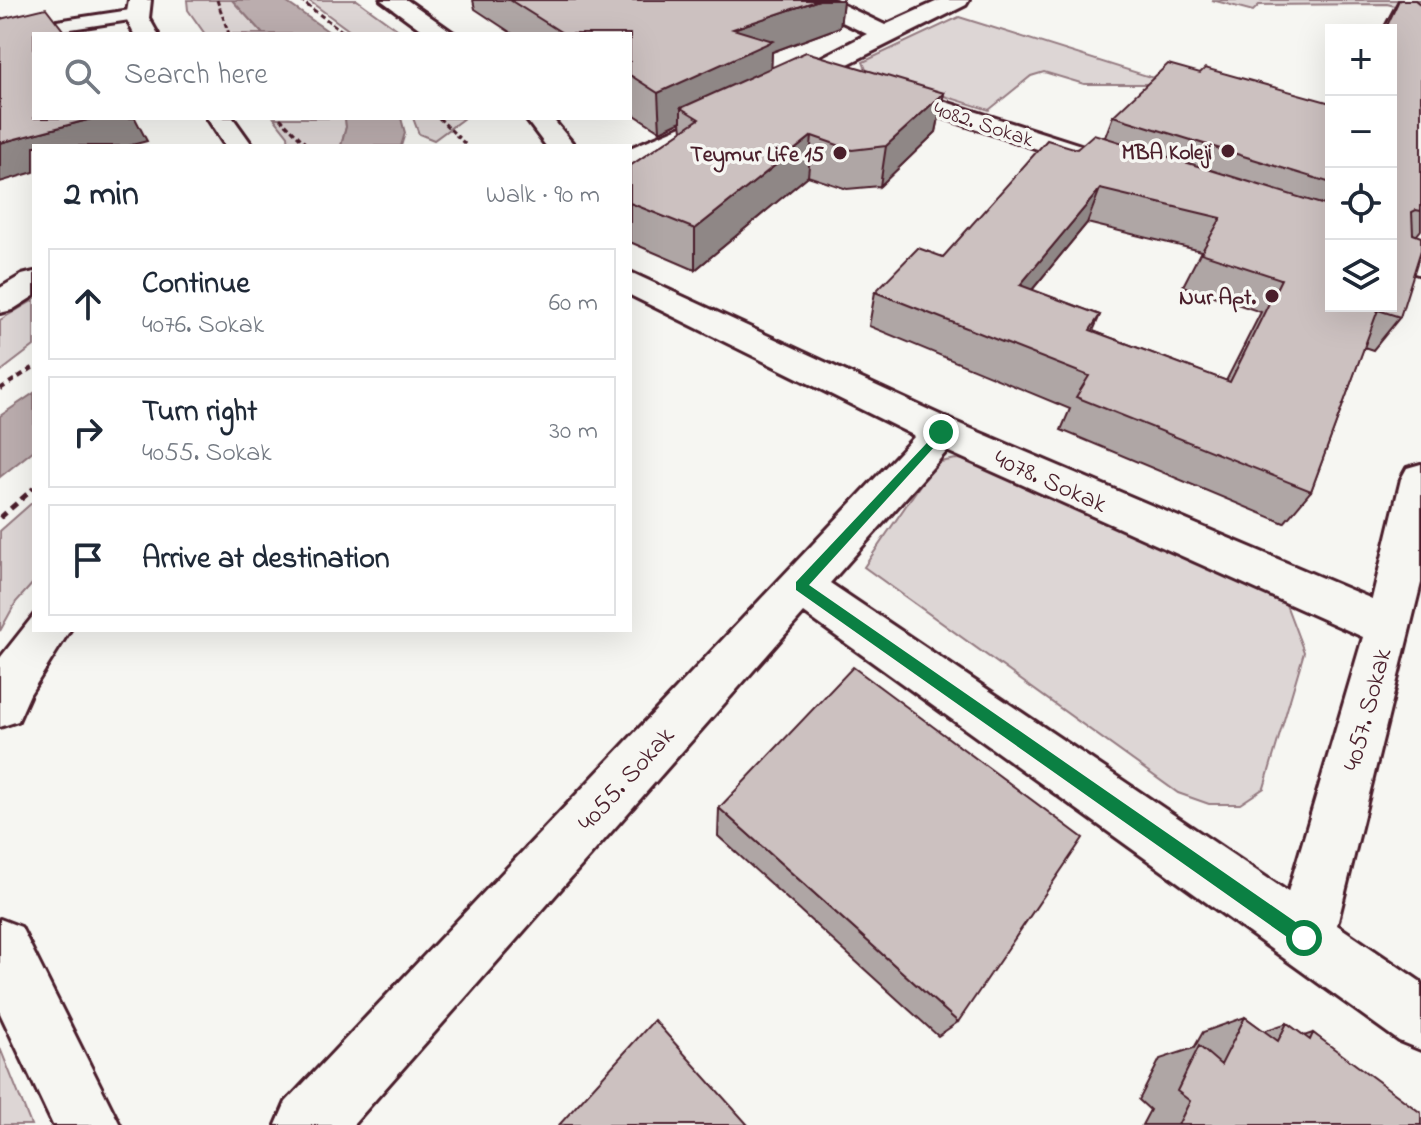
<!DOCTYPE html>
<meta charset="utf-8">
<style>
body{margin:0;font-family:"Indie Flower",sans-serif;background:#f2f2f3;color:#1f2937}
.controls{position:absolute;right:24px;top:24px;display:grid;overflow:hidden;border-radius:0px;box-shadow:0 8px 32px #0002}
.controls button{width:72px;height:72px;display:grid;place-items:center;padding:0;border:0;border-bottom:2px solid #e0e1e3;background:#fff;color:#1f2937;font:40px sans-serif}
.stop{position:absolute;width:24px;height:24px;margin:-18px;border:6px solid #0b8043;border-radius:50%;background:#fff}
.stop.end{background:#0b8043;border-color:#fff;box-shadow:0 2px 8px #0008}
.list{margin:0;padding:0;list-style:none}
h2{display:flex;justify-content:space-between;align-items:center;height:104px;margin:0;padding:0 32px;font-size:34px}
h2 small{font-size:26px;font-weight:400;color:#747a83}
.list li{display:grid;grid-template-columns:52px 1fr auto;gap:24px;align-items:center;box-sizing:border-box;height:112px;margin:0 16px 16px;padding:0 16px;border:2px solid #e0e1e3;border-radius:0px}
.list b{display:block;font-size:30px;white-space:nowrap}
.list p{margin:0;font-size:26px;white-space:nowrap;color:#747a83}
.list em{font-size:26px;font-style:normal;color:#747a83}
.icon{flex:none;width:44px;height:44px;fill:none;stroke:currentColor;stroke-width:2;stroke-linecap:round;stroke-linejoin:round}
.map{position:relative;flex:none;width:1421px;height:1125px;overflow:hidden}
.search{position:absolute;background:#fff;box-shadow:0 8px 32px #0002;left:32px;top:32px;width:600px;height:88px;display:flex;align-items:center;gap:20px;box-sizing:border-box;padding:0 28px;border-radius:0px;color:#747a83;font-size:30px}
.panel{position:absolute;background:#fff;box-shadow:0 8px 32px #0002;left:32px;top:144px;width:600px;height:488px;border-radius:0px}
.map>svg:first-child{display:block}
.green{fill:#ddd6d5;stroke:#947a80;stroke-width:2}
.water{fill:#bbadae;stroke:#8e747a;stroke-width:2}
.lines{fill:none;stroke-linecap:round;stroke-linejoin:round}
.service-casing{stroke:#4a1f2b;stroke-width:6}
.minor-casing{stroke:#4a1f2b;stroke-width:6}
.path-far2{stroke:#4a1f2b;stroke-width:3;stroke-dasharray:5 3;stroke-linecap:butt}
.path-far1{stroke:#4a1f2b;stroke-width:4;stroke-dasharray:6 5;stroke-linecap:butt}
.path{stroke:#4a1f2b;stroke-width:5;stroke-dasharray:8 6;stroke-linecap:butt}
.service{fill:#f6f6f2;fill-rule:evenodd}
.minor{fill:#f6f6f2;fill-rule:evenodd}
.wall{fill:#afa6a5;stroke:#4a1f2b;stroke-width:2;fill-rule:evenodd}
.shaded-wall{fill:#8f8786;stroke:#4a1f2b;stroke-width:2}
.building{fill:#ccc1c0;stroke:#4a1f2b;stroke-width:2;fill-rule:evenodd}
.route{fill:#0b8043}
.poi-dot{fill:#4a1f2b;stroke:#f6f6f2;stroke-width:3}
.labels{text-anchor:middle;stroke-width:7;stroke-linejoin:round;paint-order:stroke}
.far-street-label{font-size:22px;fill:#4a1f2b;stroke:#f6f6f2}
.far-poi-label{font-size:22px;font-weight:bold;fill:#4a1f2b;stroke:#f6f6f2;text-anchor:end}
.street-label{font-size:26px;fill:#4a1f2b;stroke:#f6f6f2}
</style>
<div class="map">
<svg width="1421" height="1125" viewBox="0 0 1421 1125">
<rect width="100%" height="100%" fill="#f6f6f2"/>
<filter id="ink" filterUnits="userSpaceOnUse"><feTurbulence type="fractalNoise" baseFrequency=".0125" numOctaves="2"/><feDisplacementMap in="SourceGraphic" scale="16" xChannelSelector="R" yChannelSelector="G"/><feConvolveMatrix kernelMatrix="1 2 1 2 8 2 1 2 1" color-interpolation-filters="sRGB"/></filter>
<g filter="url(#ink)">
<path class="green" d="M187,0H232L263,34H205L188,10Z
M308,0H357L404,34H354Z
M1212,0H1421V13L1387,4L1259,5L1253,11Z
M959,17L1160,80L1150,84H1084L1044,72L1031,76L989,110L867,72L863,62Z
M274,118H345L346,127L341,146H289L288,136Z
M413,118H464L434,140L419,134Z
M34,300V346L0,372V320Z
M956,459L980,461L1285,602L1304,652L1264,788L1240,804H1209L1178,793L864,567L935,463Z
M34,501V582L16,602L0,631V531Z
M0,1048L31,1125H0Z"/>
<path class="water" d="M232,0H283L332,34H263Z
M345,118H401L405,133L401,146H341L346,127Z
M34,393V450L0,477V416Z"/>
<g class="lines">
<g class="service-casing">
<path id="service" d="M137,9L143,10L145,14L143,18L38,34L29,29L37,24Z"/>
</g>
<g class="minor-casing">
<path id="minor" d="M129,0H151L149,18L158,34H134L126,18Z
M381,0H407L455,34H427Z
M804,0H833L885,25L940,0H969L966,5L790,93H772L768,88L772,83L867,34L807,5Z
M883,82L1109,154L1113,160L1109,166L1099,169L1089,166L874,95L870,90L874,85Z
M719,110L728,112L732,118L728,124L630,166V148Z
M207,118H233L253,146H225Z
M525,118H552L575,146H546Z
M1391,246L1421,255V275L1391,266Z
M34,272V296L12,310L0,313V288L22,275Z
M630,272L955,422L1372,599L1401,479L1407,468L1421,464V583L1337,925L1421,982V1050L1399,1041L804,613L353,1125H276L286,1102L915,436L630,295ZM947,451L1363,637L1288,892L830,583Z
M34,615V630H70L30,694L18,721L0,727V658Z
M0,919L21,927L120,1125H53L0,1013Z"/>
</g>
<path class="path-far2" d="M217,0L229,34
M300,0L346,34
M280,118L305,143L301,146
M439,118L467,146"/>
<path class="path-far1" d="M0,389L34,367"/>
<path class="path" d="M0,518L34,488"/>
<use href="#service" class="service"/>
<use href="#minor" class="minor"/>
</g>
<path class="wall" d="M473,0H843L840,27L772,52L771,67L944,93L936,132L880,186L847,189L808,176L695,270L630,242V166L682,131L681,121L660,131L630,112V34H513L475,9Z
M1398,0H1415L1421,5V230L1417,235L1400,317L1373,350L1364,347L1311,491L1284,523L1061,430L1070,409L869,326L875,292L943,257L1077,149L1105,137L1113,116L1331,103V306H1391V30H1382ZM1087,223L1201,251L1183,286L1261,312L1226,381L1093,331L1100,315L1032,290Z
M719,808L958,1022L938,1036L718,836Z
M1245,1017L1264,1031L1287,1023L1304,1036L1313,1033L1421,1125H1142L1150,1110L1139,1100L1160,1059L1194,1048L1203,1032Z"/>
<path class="shaded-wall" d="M819,0H843L840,27L772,52L771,79L681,108V121L660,131L658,93L733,29Z
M944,93L936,132L880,186L886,146Z
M95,118H135L147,141L128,146H34V172L0,182V143Z
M812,136L808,176L695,270V229Z
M1100,189L1087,223L1008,319L1020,285Z"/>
<path class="building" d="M510,0H819L733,29L773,41L658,93L630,75V34H564Z
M1399,0H1415L1421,5V211L1416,210L1412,212L1413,234L1421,237V250L1400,317L1378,310L1311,491L1076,397L1089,376L875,292L918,248L943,257L1047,140L1077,149L1094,134L1331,207V306H1391V30H1385ZM1100,189L1221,218L1201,253L1281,279L1230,382L1090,330L1100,315L1020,285Z
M46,8L66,34H34V118H95L0,143V19Z
M806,52L944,93L886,146L852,150L812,136L695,229L630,203V166L699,119L681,108Z
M1168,64L1200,73L1205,68L1331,103V183L1113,116Z
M853,667L1083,838L958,1022L719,808Z
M1245,1017L1278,1041L1287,1023L1310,1040L1313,1033L1421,1113V1125H1178L1190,1101L1177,1091L1199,1046L1221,1065Z
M654,1020L748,1125H559Z"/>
</g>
<path class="route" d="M941,428L945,429V435L809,585L1310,932L1312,938L1310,944L1304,946L1297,944L796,590V582Z"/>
<g class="poi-dot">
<circle cx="1228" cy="151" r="8"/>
<circle cx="840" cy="153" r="8"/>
<circle cx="1272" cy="296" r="8"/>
</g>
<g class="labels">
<g class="far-street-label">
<text transform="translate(984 123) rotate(18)" y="8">4082. Sokak</text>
</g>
<g class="far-poi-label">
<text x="1212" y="159">MBA Koleji</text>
<text x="824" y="161">Teymur Life 15</text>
<text x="1256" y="304">Nur Apt.</text>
</g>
<g class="street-label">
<text transform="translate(1051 480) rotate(24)" y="9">4078. Sokak</text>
<text transform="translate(1366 709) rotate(-75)" y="9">4057. Sokak</text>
<text transform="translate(625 778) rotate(-48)" y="9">4055. Sokak</text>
</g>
</g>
</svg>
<div class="controls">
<button>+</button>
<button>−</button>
<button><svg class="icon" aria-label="locate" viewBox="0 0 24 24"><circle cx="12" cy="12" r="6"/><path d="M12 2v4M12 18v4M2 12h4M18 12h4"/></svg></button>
<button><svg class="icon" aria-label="layers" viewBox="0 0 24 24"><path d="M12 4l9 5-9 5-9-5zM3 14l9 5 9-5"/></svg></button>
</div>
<div class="stop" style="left:1304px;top:938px"></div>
<div class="stop end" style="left:941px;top:432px"></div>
<div class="search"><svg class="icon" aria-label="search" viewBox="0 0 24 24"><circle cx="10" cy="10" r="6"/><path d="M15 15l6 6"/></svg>Search here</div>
<section class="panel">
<h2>2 min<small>Walk · 90 m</small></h2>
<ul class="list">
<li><svg class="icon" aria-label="ahead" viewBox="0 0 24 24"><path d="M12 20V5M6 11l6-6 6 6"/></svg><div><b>Continue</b><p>4076. Sokak</p></div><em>60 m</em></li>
<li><svg class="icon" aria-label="right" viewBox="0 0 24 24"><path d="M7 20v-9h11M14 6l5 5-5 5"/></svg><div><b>Turn right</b><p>4055. Sokak</p></div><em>30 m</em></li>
<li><svg class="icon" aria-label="arrive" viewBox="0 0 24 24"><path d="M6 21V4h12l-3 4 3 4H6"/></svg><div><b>Arrive at destination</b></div></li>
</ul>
</section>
</div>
